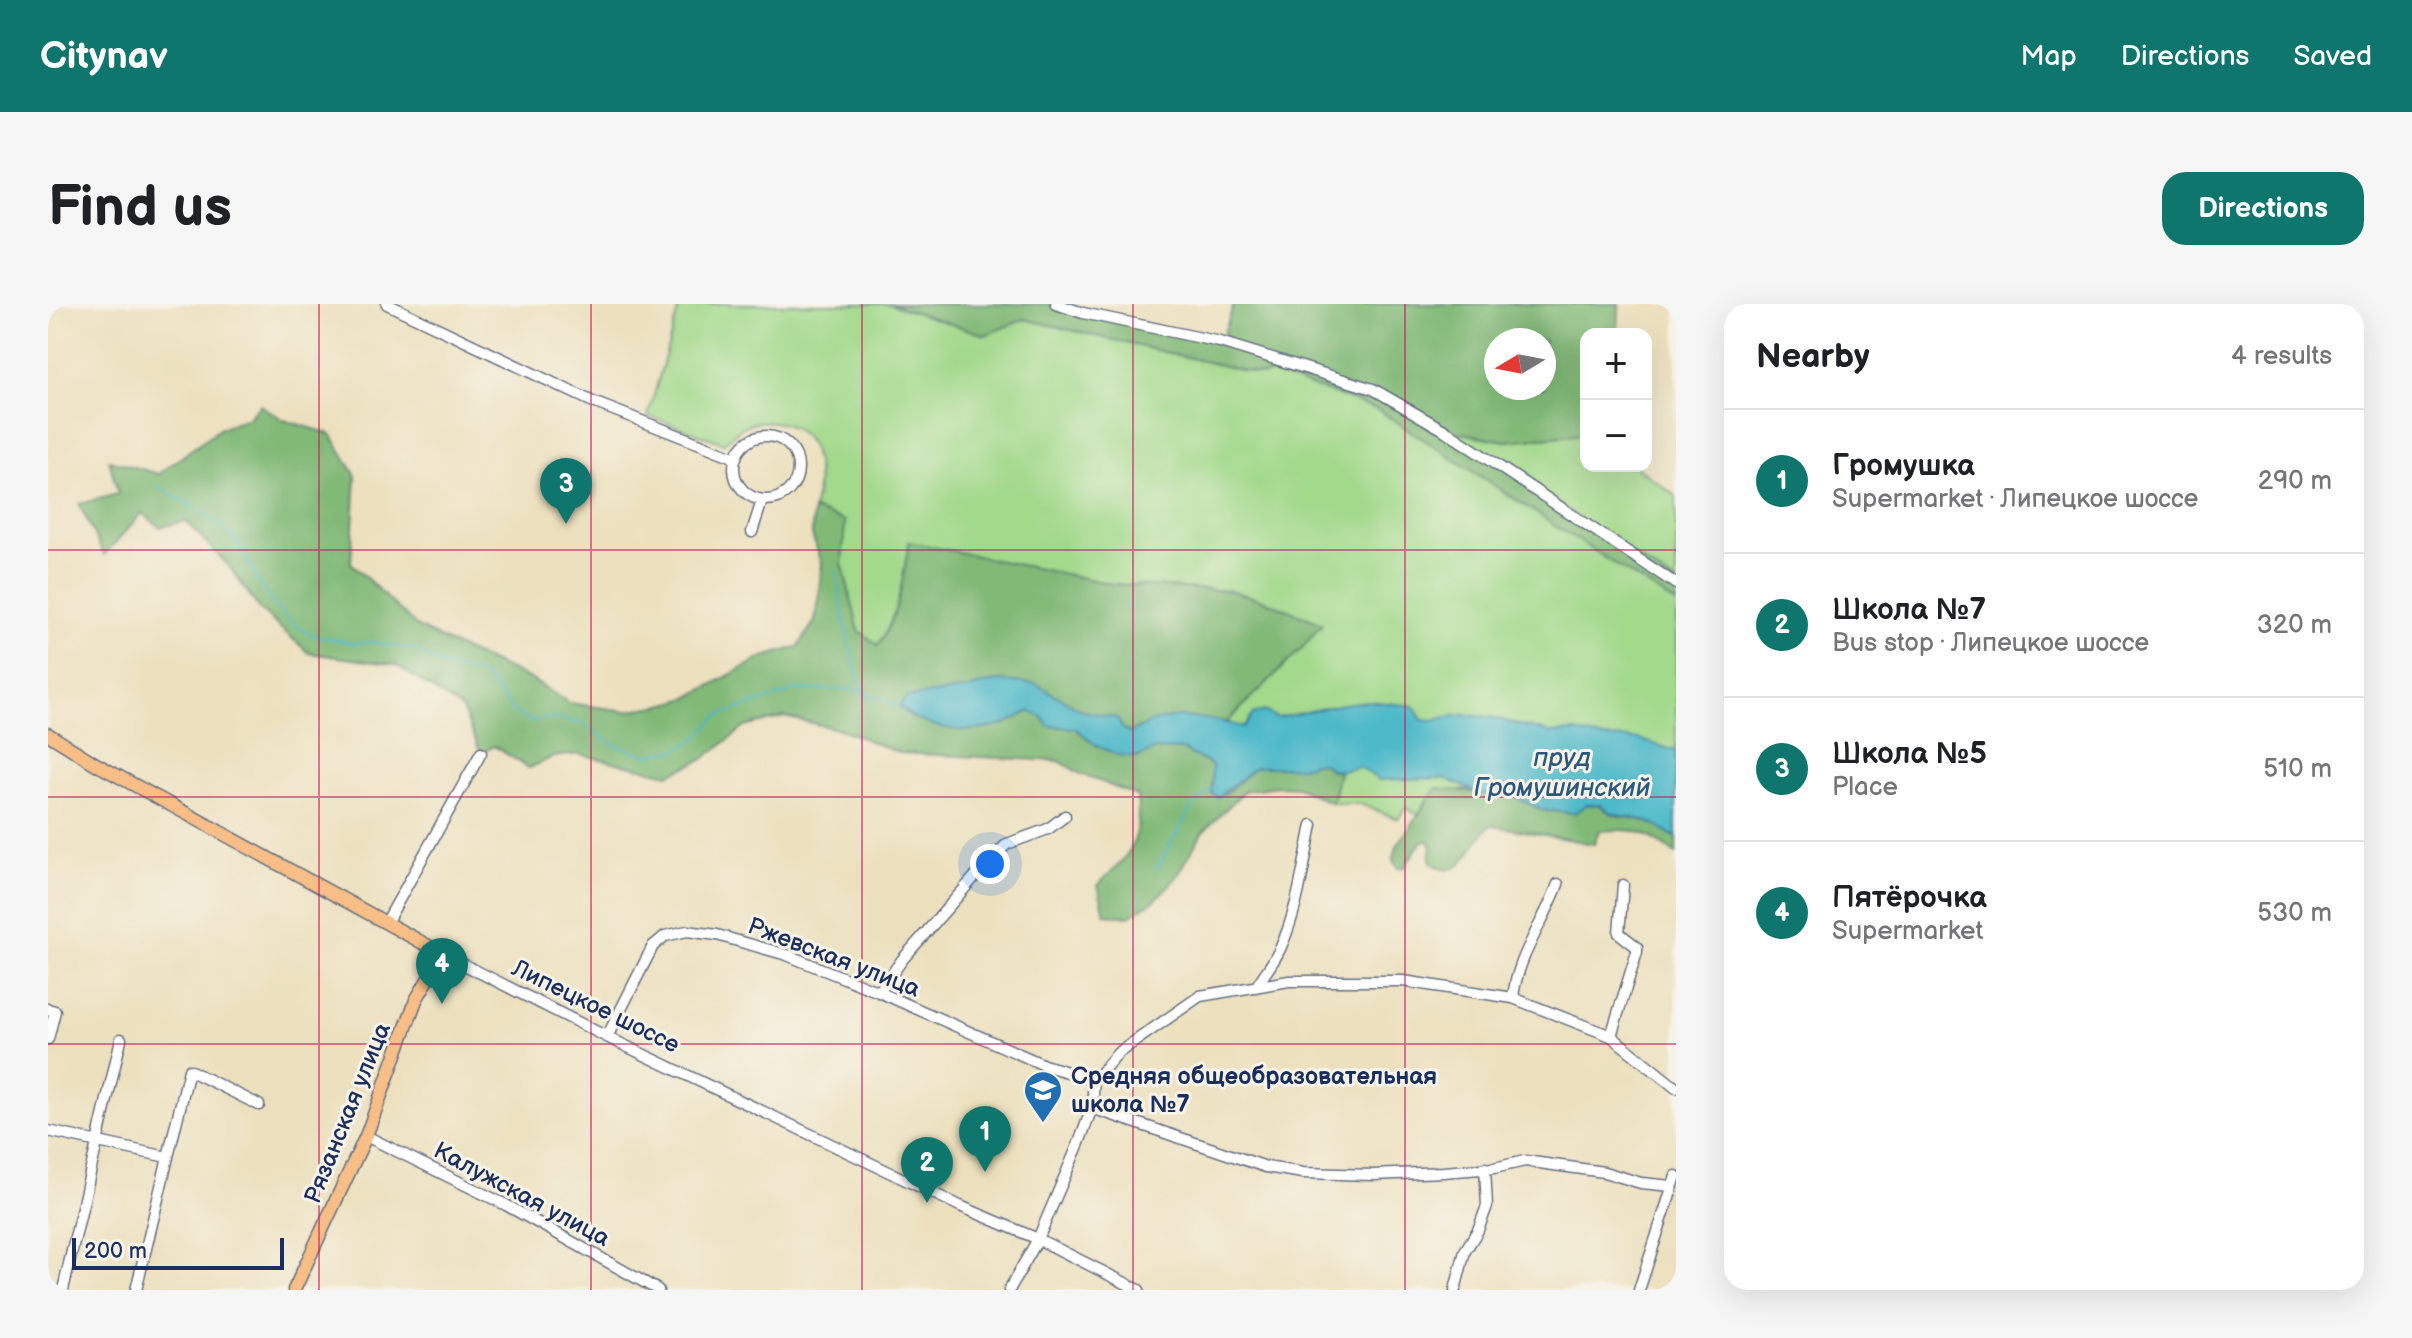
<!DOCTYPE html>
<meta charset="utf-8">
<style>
body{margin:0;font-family:"Balsamiq Sans",sans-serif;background:#f6f6f6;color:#202124}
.controls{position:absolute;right:24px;top:24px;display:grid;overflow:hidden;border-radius:16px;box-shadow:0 8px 32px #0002}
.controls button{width:72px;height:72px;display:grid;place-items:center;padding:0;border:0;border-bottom:2px solid #e0e0e0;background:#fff;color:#202124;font:40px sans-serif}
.compass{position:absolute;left:1436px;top:24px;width:72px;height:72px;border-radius:50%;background:#fff;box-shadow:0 8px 32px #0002;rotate:260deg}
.scale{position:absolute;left:24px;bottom:20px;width:212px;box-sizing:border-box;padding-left:8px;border:4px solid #1b2f5e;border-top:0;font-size:22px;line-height:28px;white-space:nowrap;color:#1b2f5e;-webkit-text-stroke:6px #f7f3e8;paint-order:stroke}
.you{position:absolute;left:942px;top:560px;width:28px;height:28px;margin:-20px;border:6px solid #fff;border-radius:50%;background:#1a73e8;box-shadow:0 0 0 12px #1a73e833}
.badge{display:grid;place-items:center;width:52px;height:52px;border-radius:50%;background:#0f766e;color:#fff;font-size:26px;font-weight:700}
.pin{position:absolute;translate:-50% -66px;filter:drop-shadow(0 2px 4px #0008)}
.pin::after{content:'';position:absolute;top:42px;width:28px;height:24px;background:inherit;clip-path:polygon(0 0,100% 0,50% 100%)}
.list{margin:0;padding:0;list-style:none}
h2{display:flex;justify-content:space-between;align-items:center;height:104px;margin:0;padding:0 32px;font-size:34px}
h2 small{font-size:26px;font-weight:400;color:#757577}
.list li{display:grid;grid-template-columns:52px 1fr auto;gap:24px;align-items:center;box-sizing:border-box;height:144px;padding:0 32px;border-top:2px solid #e0e0e0}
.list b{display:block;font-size:30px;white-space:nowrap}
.list p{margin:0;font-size:26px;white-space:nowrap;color:#757577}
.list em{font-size:26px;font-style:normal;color:#757577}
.map{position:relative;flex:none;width:1628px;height:986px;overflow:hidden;border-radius:24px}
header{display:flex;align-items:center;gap:48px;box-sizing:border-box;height:112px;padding:0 40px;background:#0f766e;color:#fff}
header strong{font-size:38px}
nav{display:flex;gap:44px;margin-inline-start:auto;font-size:28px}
.intro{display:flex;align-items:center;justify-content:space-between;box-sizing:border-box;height:192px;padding:0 48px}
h1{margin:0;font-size:56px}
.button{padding:20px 36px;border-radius:24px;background:#0f766e;color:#fff;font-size:28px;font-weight:700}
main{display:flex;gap:48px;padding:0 48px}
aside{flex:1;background:#fff;border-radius:24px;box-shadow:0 8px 32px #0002}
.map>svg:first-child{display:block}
.green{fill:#a2d98b;stroke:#5e8474;stroke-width:2}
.forest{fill:#81b977;stroke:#4e746a;stroke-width:2;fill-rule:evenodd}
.water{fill:#4db9c9;stroke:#347494;stroke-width:2}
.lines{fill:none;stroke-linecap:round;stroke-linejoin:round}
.stream{stroke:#4db9c9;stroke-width:2}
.minor-casing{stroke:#646d80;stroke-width:13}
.major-casing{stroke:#646d80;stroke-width:15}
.minor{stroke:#fff;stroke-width:10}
.major{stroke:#f7be87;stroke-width:12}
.grid{fill:none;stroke:#c2185b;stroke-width:2;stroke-opacity:0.55}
.labels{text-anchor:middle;stroke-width:6;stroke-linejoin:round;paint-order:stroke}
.street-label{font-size:24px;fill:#1b2f5e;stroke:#f7f3e8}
.poi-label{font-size:24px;font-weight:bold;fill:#1b2f5e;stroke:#f7f3e8;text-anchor:start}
.water-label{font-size:26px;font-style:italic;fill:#2a587e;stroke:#f7f3e8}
</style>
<header>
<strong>Citynav</strong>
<nav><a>Map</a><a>Directions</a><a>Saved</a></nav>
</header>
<div class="intro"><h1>Find us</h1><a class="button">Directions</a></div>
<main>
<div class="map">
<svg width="1628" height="986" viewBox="0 0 1628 986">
<rect width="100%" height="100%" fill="#f7f3e8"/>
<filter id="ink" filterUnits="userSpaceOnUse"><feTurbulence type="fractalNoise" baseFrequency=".0125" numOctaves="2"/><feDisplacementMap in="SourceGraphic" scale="16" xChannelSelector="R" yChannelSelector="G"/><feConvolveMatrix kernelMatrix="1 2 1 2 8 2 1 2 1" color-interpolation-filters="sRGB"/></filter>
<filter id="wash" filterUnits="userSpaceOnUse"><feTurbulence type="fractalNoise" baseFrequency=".006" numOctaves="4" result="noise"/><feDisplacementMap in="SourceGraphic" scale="32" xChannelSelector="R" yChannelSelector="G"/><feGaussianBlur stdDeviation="1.8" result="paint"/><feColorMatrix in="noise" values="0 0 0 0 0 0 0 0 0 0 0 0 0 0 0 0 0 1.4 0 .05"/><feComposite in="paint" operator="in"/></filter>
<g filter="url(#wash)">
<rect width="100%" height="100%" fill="#ece0be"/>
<path class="green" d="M632,0H842L937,31L976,15L1214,71L1225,69L1329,105L1628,300V533L1423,486L1402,487L1389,484L1375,501L1371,511L1357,504L1350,515L1312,500L1284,499L1291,468L1179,418L1254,344L1273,320L1221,298L1184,287L1064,280L861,239C855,274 851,311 830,341L811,327L794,259L797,217L765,206C774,172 773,128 732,119C720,117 706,117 695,123C688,127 682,134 676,139L600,112Z
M1396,126L1457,137L1538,130V162H1587L1628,192V280Z"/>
<path class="forest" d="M842,0H1008L1173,37L1186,0H1571L1570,30H1538V130L1457,137L1399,126L1628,280V300L1329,105L1225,69L1214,71L977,15L937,31ZM1448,36H1496V84H1448Z
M212,101L236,116L283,130L308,172L303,259L368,322L399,338L482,375L521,399L578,407L615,401L640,394L713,354L750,343L767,317L771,294L774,259L764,231L765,206L797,217L794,259L811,327L830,341C851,312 855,273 861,238L1064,280L1184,287L1221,298L1274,320L1254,344L1179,418L1126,414L1104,418L1081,429L1074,424L1069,414L1035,407L988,380L949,377L920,385L858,394L851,403L863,413L880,419L955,421L982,407L994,413L1002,422L1027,424L1049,442L1090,453L1108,445L1135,446L1164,461L1177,490L1207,463H1254L1265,459H1275L1281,465L1291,468L1284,499L1250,483L1229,482L1196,487L1154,529L1129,573L1108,595L1082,612L1057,610L1050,581C1083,548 1094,541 1089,492L1033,470L1011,457L851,449L795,426L736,413L697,423L654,456L621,470L530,450L505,453L481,464L446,442L433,449L414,405L348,361L261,349L212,306L180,261L138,217L112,223L94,209L56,251L31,200L70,190L61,156L111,170L171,125L199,115Z
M1389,484L1469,493L1494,506L1526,509L1538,501H1552C1565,515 1582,512 1600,518C1610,521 1617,529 1628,533V550C1596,528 1591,523 1551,527L1546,540L1443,521C1427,533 1411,587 1382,556L1384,543L1381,537H1374L1356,563L1350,564L1345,557L1349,542Z"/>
<path class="water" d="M949,377L988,380L1035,407L1069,414L1074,424L1081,429C1089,426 1097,420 1105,418C1132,408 1169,416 1196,423L1205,410L1217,407L1229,414L1295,400L1320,397L1366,402L1374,416L1386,417L1398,413L1416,411L1443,413L1502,429L1529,428L1552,434L1591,435L1628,447V533C1618,529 1609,521 1600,518C1582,511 1565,514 1552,501H1538L1526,509L1493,506L1469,493L1433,490L1396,474L1331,476L1311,463C1296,466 1285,471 1275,459H1265L1254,463H1207L1170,493L1164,490V461L1135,446L1108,445L1090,453L1070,451L1049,442L1027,424L1001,422L994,413L983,407C973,411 964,418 954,421C920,431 878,427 851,402L858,394L920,385Z"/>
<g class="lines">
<path class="stream" d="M106,182L141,200L167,218L191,240L211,280L230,305L249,323L265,331L304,339L325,338L364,345L394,361L436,372L466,408L483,417L504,414L536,420L564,439L596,451L628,446L650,434L670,412L748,386L805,385L851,402
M788,266L798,329L814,389
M1109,565L1144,502L1163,486"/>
</g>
</g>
<g filter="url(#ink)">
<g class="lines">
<g class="minor-casing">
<path id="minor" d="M339,0L545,98L688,154
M1008,0L1035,9L1172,38L1325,85L1396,126L1628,280
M686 164a32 32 0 1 1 64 0a32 32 0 1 1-64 0Z
M704,228L714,197
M338,619L433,449
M395,650L559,733L912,902L990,935L1091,986
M1208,683C1216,670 1226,658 1232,645C1250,606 1255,563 1264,521
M831,688L854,656L937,561L959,540L1000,525L1017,512
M1465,694C1469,652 1496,619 1510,580
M0,705L7,707L0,735
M1563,732L1589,648V643L1571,629L1575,581
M559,733L605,642L617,632L639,627L669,631L739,651L831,688L996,761L1046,776
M1044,804L1218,863L1255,869L1325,871L1395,868L1446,864L1477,857L1556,868L1593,879L1624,882
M0,827L119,853
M318,832L458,901L610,986
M15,986L73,735
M88,986L141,766L211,801
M961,986L990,935L1031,839L1044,804L1046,776L1070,749L1152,692L1241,677H1355L1465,694L1563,732L1628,784
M1407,986L1417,947L1430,926L1439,902L1437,864
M1591,986L1628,872"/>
</g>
<g class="major-casing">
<path id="major" d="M0,430L48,460L395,650L368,696L318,832L246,986"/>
</g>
<use href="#minor" class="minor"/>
<use href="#major" class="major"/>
</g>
</g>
<path class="grid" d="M271,0V986M543,0V986M814,0V986M1085,0V986M1357,0V986M0,246H1628M0,493H1628M0,740H1628"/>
<defs>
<g id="school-pin" transform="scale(2)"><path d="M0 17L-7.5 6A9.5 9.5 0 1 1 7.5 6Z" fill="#1f6fb2" stroke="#f7f3e8"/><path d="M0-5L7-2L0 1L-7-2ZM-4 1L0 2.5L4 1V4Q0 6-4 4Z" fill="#fff"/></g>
</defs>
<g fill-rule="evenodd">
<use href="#school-pin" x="995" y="786"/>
</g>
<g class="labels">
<g class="street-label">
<text transform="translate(786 653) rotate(21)" y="8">Ржевская улица</text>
<text transform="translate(548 702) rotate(26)" y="8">Липецкое шоссе</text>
<text transform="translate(299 809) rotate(-68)" y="8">Рязанская улица</text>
<text transform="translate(474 890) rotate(28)" y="8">Калужская улица</text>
</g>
<g class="poi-label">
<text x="1023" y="780">Средняя общеобразовательная<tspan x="1023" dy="28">школа №7</tspan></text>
</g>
<g class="water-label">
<text x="1514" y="462">пруд<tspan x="1514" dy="30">Громушинский</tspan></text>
</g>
</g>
</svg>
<div class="controls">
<button>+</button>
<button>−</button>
</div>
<svg class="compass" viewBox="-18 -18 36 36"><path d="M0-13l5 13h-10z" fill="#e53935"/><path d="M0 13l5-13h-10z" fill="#757577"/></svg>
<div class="scale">200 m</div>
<div class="you"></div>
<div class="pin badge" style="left:937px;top:868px">1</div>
<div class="pin badge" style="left:879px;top:899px">2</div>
<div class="pin badge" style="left:518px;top:220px">3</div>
<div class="pin badge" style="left:394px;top:700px">4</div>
</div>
<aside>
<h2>Nearby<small>4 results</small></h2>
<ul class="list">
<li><span class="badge">1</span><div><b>Громушка</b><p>Supermarket · Липецкое шоссе</p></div><em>290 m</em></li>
<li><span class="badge">2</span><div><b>Школа №7</b><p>Bus stop · Липецкое шоссе</p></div><em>320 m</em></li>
<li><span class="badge">3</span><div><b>Школа №5</b><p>Place</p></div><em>510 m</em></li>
<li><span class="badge">4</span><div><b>Пятёрочка</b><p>Supermarket</p></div><em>530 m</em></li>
</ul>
</aside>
</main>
